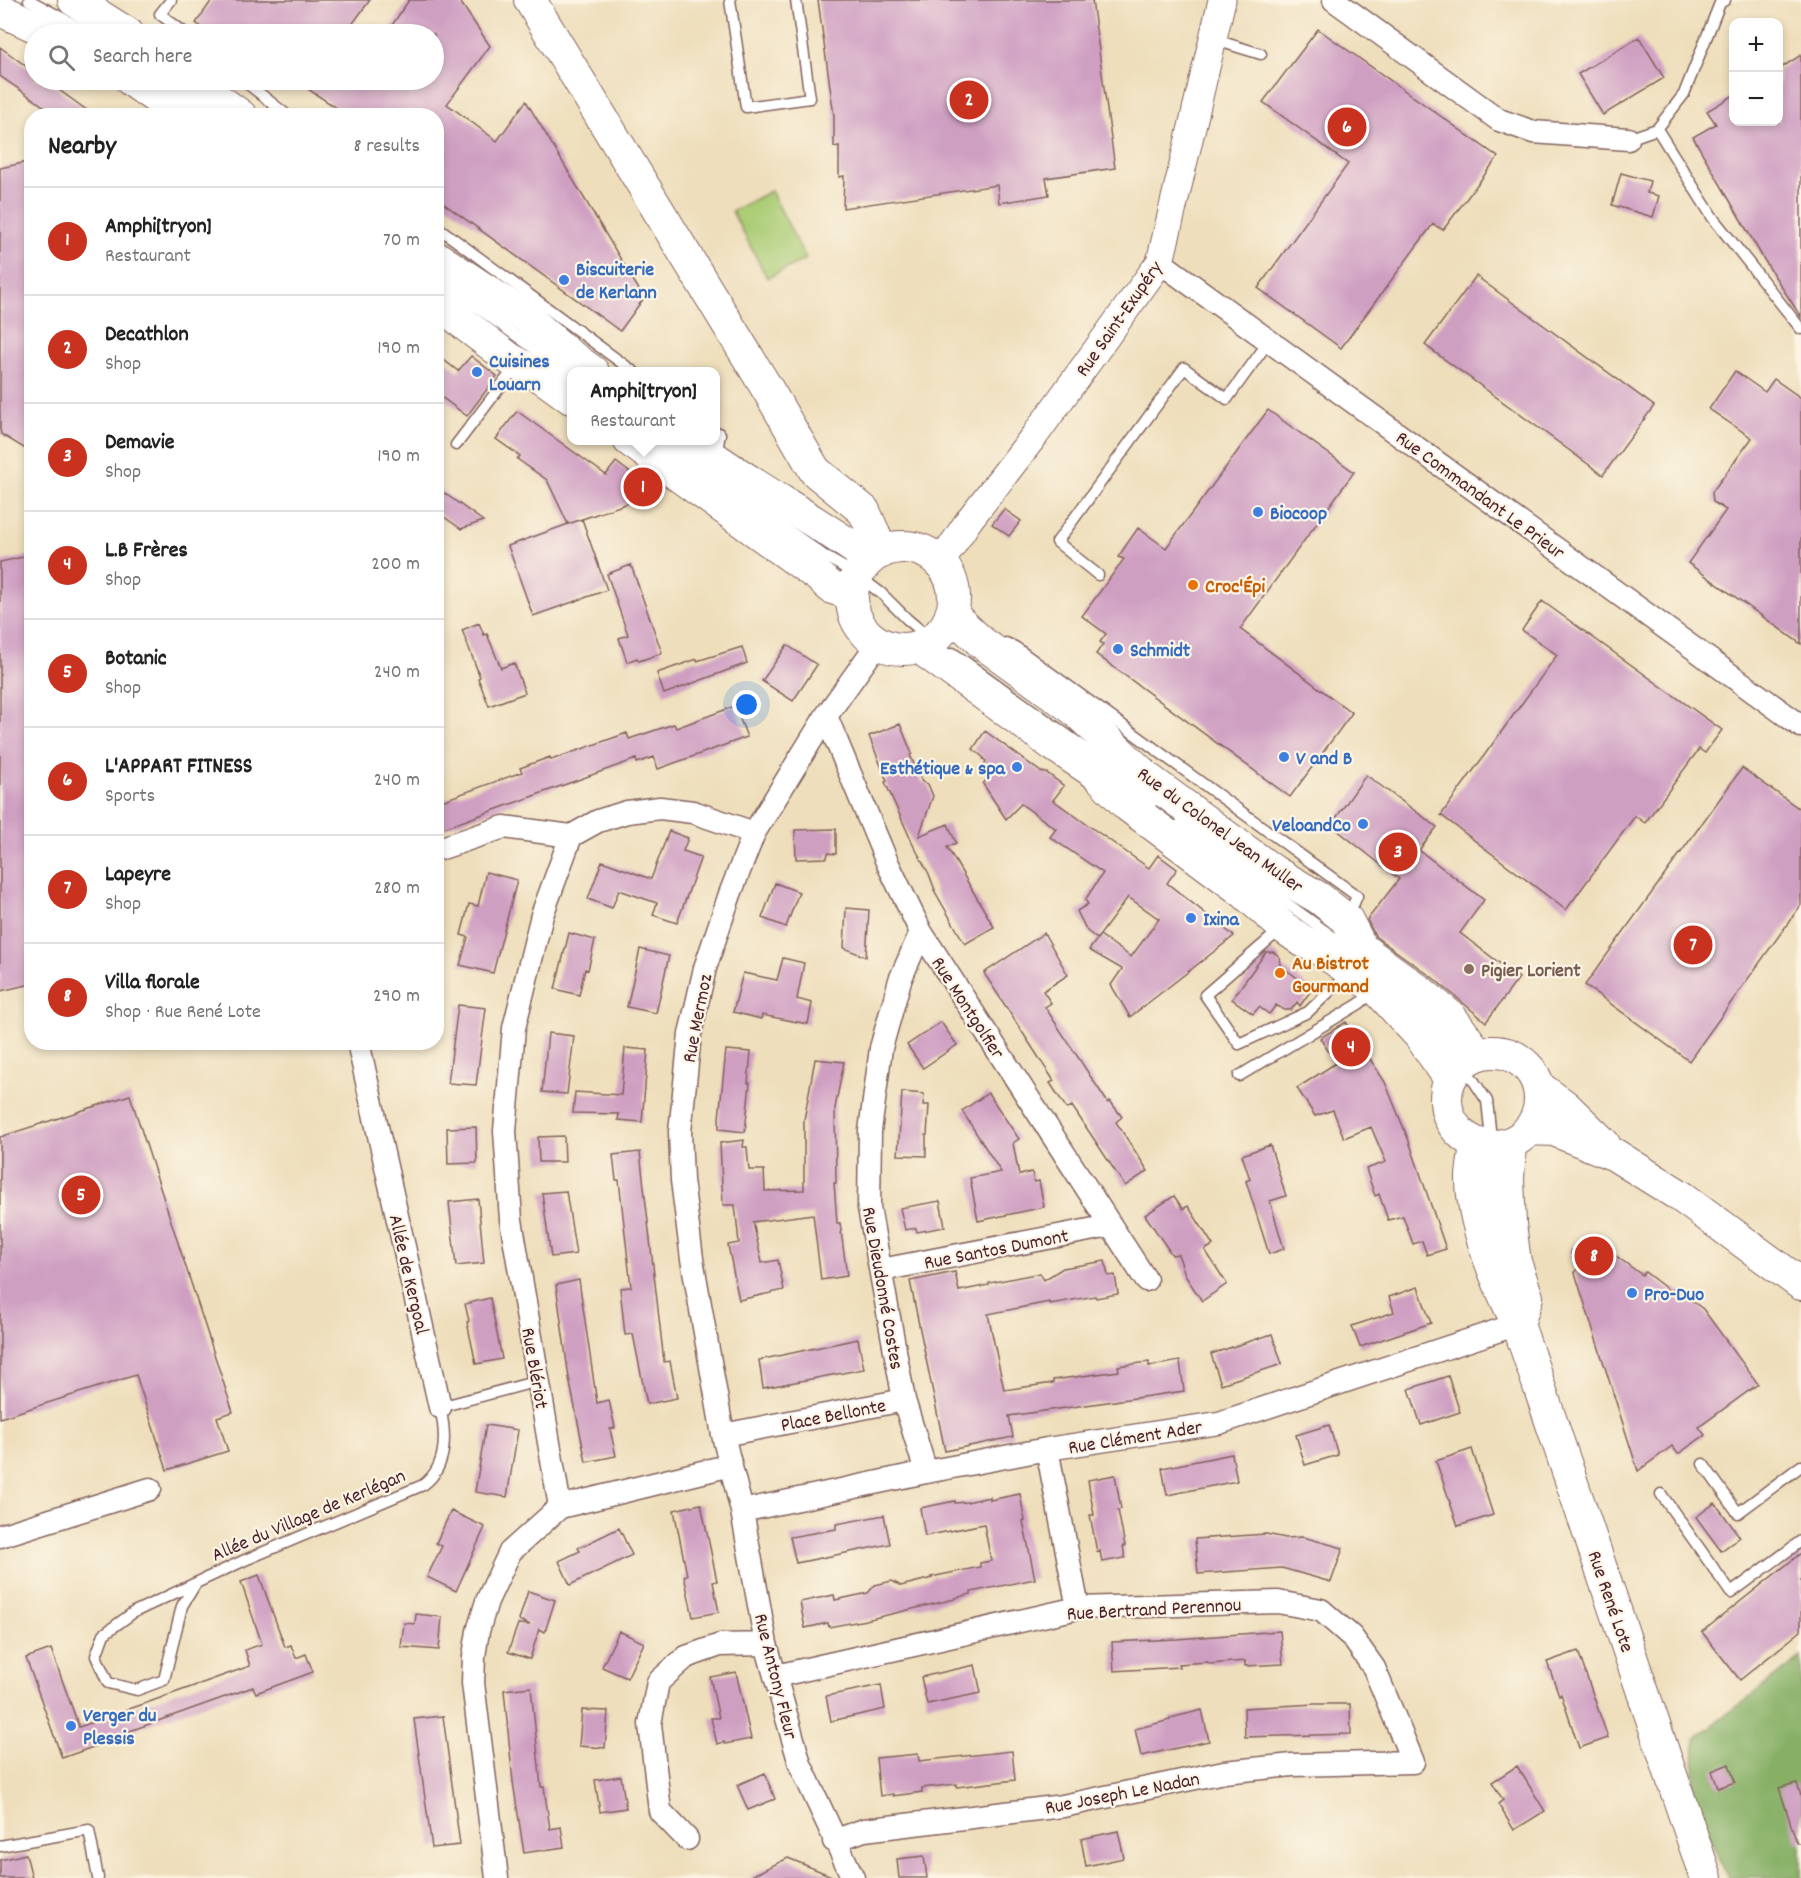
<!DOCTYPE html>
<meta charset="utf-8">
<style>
body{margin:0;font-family:Dekko,sans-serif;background:#f6f6f6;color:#222}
.controls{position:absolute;right:18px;top:18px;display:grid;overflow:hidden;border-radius:12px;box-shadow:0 3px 9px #0003}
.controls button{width:54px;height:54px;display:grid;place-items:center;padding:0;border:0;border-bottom:2px solid #e0e0e0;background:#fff;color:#222;font:30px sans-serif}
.you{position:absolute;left:747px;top:705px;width:21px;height:21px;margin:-15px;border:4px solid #fff;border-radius:50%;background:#1a73e8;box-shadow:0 0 0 9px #1a73e833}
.badge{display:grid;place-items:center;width:39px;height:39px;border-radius:50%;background:#c8321e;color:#fff;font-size:20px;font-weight:700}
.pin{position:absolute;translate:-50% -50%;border:3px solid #fff;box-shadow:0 2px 6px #0006}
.popup{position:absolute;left:567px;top:367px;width:153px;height:78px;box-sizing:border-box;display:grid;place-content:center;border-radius:12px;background:#fff;filter:drop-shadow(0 2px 4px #0005);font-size:20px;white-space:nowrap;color:#767676}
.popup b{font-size:22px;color:#222}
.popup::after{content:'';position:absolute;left:50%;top:100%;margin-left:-12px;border:12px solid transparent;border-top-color:#fff}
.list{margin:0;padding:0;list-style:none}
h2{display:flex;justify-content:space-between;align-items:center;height:78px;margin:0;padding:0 24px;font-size:26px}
h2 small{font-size:20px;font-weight:400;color:#767676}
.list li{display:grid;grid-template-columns:39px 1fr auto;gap:18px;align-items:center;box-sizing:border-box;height:108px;padding:0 24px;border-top:2px solid #e0e0e0}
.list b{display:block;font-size:22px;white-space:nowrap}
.list p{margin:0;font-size:20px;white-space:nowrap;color:#767676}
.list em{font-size:20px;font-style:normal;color:#767676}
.icon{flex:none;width:33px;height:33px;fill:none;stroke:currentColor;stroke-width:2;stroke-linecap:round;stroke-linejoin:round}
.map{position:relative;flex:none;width:1801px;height:1878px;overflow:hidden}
.search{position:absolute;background:#fff;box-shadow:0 3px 9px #0003;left:24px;top:24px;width:420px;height:66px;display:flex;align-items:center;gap:15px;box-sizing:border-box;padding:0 21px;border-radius:33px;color:#767676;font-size:22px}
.panel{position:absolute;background:#fff;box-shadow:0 3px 9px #0003;left:24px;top:108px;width:420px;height:942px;border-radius:24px}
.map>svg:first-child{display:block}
.green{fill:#aacc74;stroke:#7a7650;stroke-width:1.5}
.forest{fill:#87b066;stroke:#686848;stroke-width:1.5}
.building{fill:#cf9fc2}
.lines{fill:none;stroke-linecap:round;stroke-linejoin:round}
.service-casing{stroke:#83625d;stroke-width:13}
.minor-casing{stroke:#83625d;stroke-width:25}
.tertiary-casing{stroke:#83625d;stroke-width:29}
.secondary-casing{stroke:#83625d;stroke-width:34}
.service{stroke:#fff;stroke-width:10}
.minor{stroke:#fff;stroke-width:22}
.tertiary{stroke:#fff;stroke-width:27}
.secondary{stroke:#fff;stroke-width:32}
.shop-dot{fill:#3f7fe0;stroke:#fcf5e5;stroke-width:2}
.food-dot{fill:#e8710a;stroke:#fcf5e5;stroke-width:2}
.education-dot{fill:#8d6e63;stroke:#fcf5e5;stroke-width:2}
.labels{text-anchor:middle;stroke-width:4.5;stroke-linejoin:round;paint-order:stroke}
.shop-label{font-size:20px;font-weight:bold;fill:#366cbe;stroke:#fcf5e5;text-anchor:start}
.street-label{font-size:20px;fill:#4a1f2b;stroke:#fcf5e5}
.food-label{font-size:20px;font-weight:bold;fill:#c56008;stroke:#fcf5e5;text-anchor:start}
.education-label{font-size:20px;font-weight:bold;fill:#785e54;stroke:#fcf5e5;text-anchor:start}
</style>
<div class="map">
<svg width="1801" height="1878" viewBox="0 0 1801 1878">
<rect width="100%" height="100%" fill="#fcf5e5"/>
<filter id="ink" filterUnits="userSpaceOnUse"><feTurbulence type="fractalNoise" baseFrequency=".0167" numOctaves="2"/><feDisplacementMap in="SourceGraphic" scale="12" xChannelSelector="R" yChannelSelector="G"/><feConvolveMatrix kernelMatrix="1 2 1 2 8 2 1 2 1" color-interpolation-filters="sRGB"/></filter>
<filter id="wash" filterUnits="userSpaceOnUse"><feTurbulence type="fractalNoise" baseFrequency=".008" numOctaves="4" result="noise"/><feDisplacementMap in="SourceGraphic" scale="24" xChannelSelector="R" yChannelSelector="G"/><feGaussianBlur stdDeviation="1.35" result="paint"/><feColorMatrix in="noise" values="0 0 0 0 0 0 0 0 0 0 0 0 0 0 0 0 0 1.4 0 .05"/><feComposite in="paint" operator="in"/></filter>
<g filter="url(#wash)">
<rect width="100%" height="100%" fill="#eedebb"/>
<path class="green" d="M771,191L806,259L767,278L732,211Z"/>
<path class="forest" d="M1801,1657V1878H1728L1693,1800L1695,1739Z"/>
<g id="blocks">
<path class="building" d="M212,0H370L345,34H211L196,23Z
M409,0H459L490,46L447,104L497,141L526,101L644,298L620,331L436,198V116H335L337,108L294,80H434V34H386Z
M818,0H1092L1115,168L1046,178L1049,195L999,203L997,185L843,208L844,176L839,177V146L834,147V116Z
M1318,29L1498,157L1443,230L1433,224L1341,348L1258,288L1348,164L1263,102Z
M1639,37L1664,78L1603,115L1578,74Z
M0,47L34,72V80H45L95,116H58L0,76Z
M1801,55V317L1763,258L1693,137L1716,124L1707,111L1734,95V122H1779V69Z
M32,161V453L1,434L0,429V168Z
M1621,173L1650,181L1647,193L1659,196L1653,217L1612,205Z
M1476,276L1654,406L1603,475L1425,345Z
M436,354L458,371L471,356L497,376L467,416L436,393Z
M1735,371L1765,392L1774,379L1801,398V644L1688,563L1726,510L1713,502L1712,492L1752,438L1709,409Z
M1268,410L1354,472L1240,629L1352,713L1290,797L1096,654L1103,644L1100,642L1106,634L1082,616L1124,559L1118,557L1138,528L1166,548Z
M517,411L606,475L616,462L657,493L568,524L547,480L517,459L520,456L496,439Z
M436,487L483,521L461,529L436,511Z
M1004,509L1021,521L1009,536L992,524Z
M582,519L607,590L533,616L508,546Z
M32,555V984L0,991V562Z
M631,565L662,653L639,661L637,658L627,662L619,638L628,635L607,574Z
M1542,601L1722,730L1705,753L1699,749L1645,823L1635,816L1566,910L1441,815L1557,655L1522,630Z
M479,623L484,635L487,634L501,668L514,663L525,693L489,706L478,678L480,677L462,630Z
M787,645L817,665L793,701L762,681Z
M742,647L747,663L664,694L657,673L697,659V661Z
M735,706L747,737L658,769L654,757L637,763L636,759L436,831V803L522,772L520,768L550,757L551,760L627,733L629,739L674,724L676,728Z
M900,724L912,754L910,755L922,782L928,784L933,796L919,836L948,824L956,843L947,847L994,927L965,944L934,890H935L929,874L915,848V849L885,782L887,781L869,736Z
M985,731L1041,772L1047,773L1064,786L1053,800L1092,828L1149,868L1158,855L1177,869L1167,883L1234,936L1130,1017L1111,985L1122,969L1089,950L1100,935L1131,957L1159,919L1128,897L1097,939L1087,931L1077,911L1088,904L1085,900L1103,873L1050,837L1056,829L1021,804L1006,819L983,784L993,771L984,765L986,761L983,759L984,758L973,749Z
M1742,768L1801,810V905L1689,1061L1585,985Z
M1366,775L1437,827L1419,850L1484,900L1460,933L1519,978L1486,1022L1432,977L1376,937L1367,920L1399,879L1331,825Z
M836,829V854L828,853L827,858L796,859L795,830Z
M669,831L688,838L683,851L701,857L677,923L653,915L657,903L619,890L612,908L588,899L602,861L651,879Z
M486,872L517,880L493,973L460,965L468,937L461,935L469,904L478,906Z
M775,883L799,892L786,927L762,918Z
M846,908L869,910L866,957L844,948Z
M569,933L595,940L588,970L585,969L579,995L555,989Z
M1044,933L1068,975L1043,991L1051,1003L1045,1007L1108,1103L1110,1101L1122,1117L1116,1122L1148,1171L1125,1186L1072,1106L1067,1109L1050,1083L1054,1081L984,973Z
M640,949L669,956L656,1013L627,1007Z
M1266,952H1273L1279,956L1280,965L1312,989L1300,1006L1297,1002L1291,1010H1284L1276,1005L1269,1014L1259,1007L1253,1014L1232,999Z
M783,958L804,963L797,999L812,1003L808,1024L762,1015L761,1019L733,1012L743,973L777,980Z
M458,1005L486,1008L476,1085L448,1083Z
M941,1022L957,1045L923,1068L907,1045Z
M1346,1022L1385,1082L1409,1141L1446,1249L1427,1255L1422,1241L1413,1244L1403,1216L1388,1220L1379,1194L1375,1196L1366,1169L1386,1162L1371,1127L1344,1138L1333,1110L1315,1116L1297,1088L1336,1063L1320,1038Z
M548,1033L574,1036L567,1094L542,1092Z
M625,1048L648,1050L642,1122L618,1120L619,1114L573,1113L575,1092L621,1095Z
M726,1050L751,1052L748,1083H750L745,1132L719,1129V1118Z
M815,1059L844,1062L835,1108L836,1183H834L837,1223H840L847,1276L821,1280L813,1214L753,1222L762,1263L778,1260L784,1290L739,1300L728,1245L739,1243L735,1205H723L720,1143L744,1140L743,1147H747L749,1170H764L765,1191L804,1190V1120Z
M902,1092L924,1094L923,1105H929L927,1135H926V1156L898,1155Z
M988,1093L1019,1139L1013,1143L1019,1175L1032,1172L1034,1182L1039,1181L1044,1207L978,1221L970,1178L1001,1172L962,1111Z
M130,1095L233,1412L217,1417L228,1451L167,1470L136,1375L0,1418V1137Z
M476,1127L477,1163L448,1164L447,1128Z
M564,1136L565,1162H539L538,1137Z
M1270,1145L1286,1196L1270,1201L1284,1249L1269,1254L1246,1181L1250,1179L1242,1155Z
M640,1152L664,1362L670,1361L677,1398L647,1404L633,1334L625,1335L620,1288L631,1287L619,1180H616L613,1155Z
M566,1191L576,1254L551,1257L542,1193Z
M1174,1196L1183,1209L1188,1206L1213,1245L1205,1250L1227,1284L1202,1301L1186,1277L1178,1254L1172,1255L1145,1215Z
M478,1199L484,1263L456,1266L449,1202Z
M940,1201L945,1227L917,1232L916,1228L905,1230L900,1208Z
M1581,1241L1589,1242L1613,1259L1616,1256L1642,1275L1645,1272L1671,1292L1674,1288L1703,1309L1758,1384L1699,1427L1705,1435L1678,1454L1672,1446L1638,1471L1575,1273L1578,1268L1572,1258L1571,1252L1574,1246Z
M1105,1261L1108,1276L1115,1275L1118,1294L1096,1298L1095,1296L1050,1304L1049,1302L988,1314L1004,1390L1053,1383V1380L1119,1371L1118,1366L1149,1362V1366L1180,1361L1184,1391L1009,1416L1013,1437L945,1451L910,1281L955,1272L959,1291L989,1285V1283L1040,1273L1044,1280L1063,1268Z
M579,1280L597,1403L609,1400L615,1428L610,1429L616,1456L586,1462L569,1378L556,1285Z
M1418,1287L1431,1323L1360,1347L1352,1326L1394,1312L1389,1297Z
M490,1298L502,1359L476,1364L467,1322L469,1321L465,1304Z
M1272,1334L1282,1364L1221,1384L1211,1354Z
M858,1339L864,1369L763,1388L759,1360Z
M1448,1376L1460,1412L1421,1425L1409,1389Z
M486,1425L518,1430L507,1497L475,1492Z
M1329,1425L1338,1455L1305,1465L1296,1435Z
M1472,1449L1493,1515L1458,1526L1436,1461Z
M1232,1454L1237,1481L1167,1495L1162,1468Z
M1115,1475L1121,1509L1118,1510L1125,1546H1123L1125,1558L1102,1562L1100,1551L1097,1552L1090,1515H1094L1088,1480Z
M1020,1494L1025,1521H1023L1035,1579L971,1592V1594L955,1598V1599L866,1620L829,1627L828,1623L805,1628L800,1602L834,1595L835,1600L868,1593L875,1585L892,1581L901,1586L932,1578L931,1577L980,1567V1563L991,1561L984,1524L925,1536L920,1508L955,1501V1503L967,1502L990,1497V1500Z
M1715,1503L1740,1537L1721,1551L1696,1517Z
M701,1504L717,1581L713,1582L719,1612L693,1617L684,1576L687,1575L674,1510Z
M451,1511L485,1527L456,1591L427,1577L442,1546L436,1543Z
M884,1515L890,1544L796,1563L790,1537L836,1529V1524Z
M619,1528L632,1555L570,1585L559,1561L580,1551L578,1548Z
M1266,1534L1286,1538L1303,1537L1343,1548L1331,1582L1282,1568L1198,1574L1195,1539Z
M1801,1553V1631L1740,1680L1702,1632Z
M259,1575L285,1647L291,1645L296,1658L306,1654L313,1672L256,1693L253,1687L96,1743V1746L62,1758L26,1658L51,1649L79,1727L250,1666L245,1650L262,1644L241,1582Z
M528,1591L555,1600L545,1632L539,1629L530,1659L508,1652L518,1624L530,1625L519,1620Z
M416,1614L442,1617L439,1650L401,1647L404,1623L415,1624Z
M619,1631L644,1643L627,1678L602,1667Z
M1280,1631L1283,1664L1245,1666V1661L1210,1664L1208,1662L1178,1664L1179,1667L1114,1671L1112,1642L1177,1639Z
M1578,1651L1608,1738L1579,1748L1561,1694L1559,1695L1547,1662Z
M975,1665L981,1693L927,1704L921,1677Z
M736,1672L751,1739L725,1744L724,1742L717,1744L711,1718H719L710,1677Z
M881,1685L885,1709L831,1721L826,1696Z
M531,1687L541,1787H544L550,1829L561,1827L564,1847L524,1853L513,1782L504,1690Z
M1315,1704H1350L1351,1734L1245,1737L1244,1708Z
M582,1710L608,1711L605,1748L579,1746Z
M1202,1710L1209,1741L1141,1756L1135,1729L1170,1720V1718Z
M443,1716L460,1845L432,1848L414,1719Z
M1012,1751L1015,1780L957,1787V1784L922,1788V1792L893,1796V1794L880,1796L876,1758L918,1754L919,1761Z
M1729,1764L1735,1782L1718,1788L1712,1771Z
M1517,1766L1545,1811L1514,1830L1498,1804L1503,1800L1492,1782Z
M765,1773L775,1799L748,1810L737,1785Z
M621,1776L626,1808L600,1812L595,1780Z
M1797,1783L1801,1796V1843H1797L1779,1788Z
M1118,1831L1124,1858L1086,1866L1081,1839Z
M26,1854L32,1878H0V1860Z
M924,1856L927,1878H899L897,1859Z
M788,1858L834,1877V1878H747Z"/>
</g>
</g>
<g filter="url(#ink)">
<use href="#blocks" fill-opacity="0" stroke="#83625d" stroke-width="1.5"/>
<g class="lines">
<g class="service-casing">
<path id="service" d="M29,0L91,34
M171,0L160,14L186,34
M730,0L746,107L810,98L796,0
M1212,39L1261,54
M162,80L213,116
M243,80L288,116
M1657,129L1713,218L1801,329
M1628,139L1657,129L1684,94L1720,3L1725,0
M436,226L634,372
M436,278L568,373
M715,431L720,434L716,455
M663,440L826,557L857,575L882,594L907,619L932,640
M456,445L516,366
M1098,575L1057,542L1184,368L1227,399L1269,341
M1004,645L1006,643L1015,647L1357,896L1348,917
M953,653L1124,776L1151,804
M1179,825L1332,936L1345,951
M1281,929L1205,995L1239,1044L1308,1012L1349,973
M1417,1007L1462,1063L1487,1101L1492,1147L1491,1197L1493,1225
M1239,1076L1359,1004L1373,992
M1703,1464L1738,1513L1801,1466
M1661,1494L1731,1593L1801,1541
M196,1583L182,1606L164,1680L137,1690L108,1683L96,1656L104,1634L134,1612L245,1560L423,1485C448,1467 446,1433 440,1407L538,1381
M0,1846L89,1830L98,1878"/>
</g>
<g class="minor-casing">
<path id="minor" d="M1334,0L1499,120L1533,132L1628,139
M1160,262L1801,726
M826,716L887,862L921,932L1146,1280
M442,848L504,827L571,836L598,821L627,812L660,808L693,812L754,833
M921,932L900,980L881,1048L870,1131L869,1208L904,1400L926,1472
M358,1042L440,1407
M881,1270L1110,1226
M723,1435L904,1400
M1047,1449L1078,1608
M560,1507L511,1220L505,1131L514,1028L542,915L571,836
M742,1511L926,1472L1047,1449L1219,1423L1518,1324
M0,1536L150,1489
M776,1676L1078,1608L1278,1602L1321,1610L1352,1637L1374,1668L1413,1762L1292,1765L1224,1772L1063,1806L864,1830L834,1841
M687,1839L660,1811L650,1724L658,1682L686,1657L720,1645L766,1644
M497,1878L473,1683L474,1656L478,1631L487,1601L510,1552L560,1507L731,1465
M853,1878L800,1764L766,1644L742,1511L723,1435L692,1259L682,1180L680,1132L690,1034L705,968L730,894L754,833L826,716L878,643"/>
</g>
<g class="tertiary-casing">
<path id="tertiary" d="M940,564L969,520L1035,435L1160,262L1222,0"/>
</g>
<g class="secondary-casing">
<path id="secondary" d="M74,0L128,34
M530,0L771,395L815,471L864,511L882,552
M0,10L52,34
M131,80L182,116
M191,80L241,116
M436,257L526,317L568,354L593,372
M436,300L468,327L510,359L545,379L571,398
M629,440L817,575L832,588L852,594
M689,440C747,483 811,517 870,559
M852 598a51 51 0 1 1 102 0a51 51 0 1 1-102 0Z
M951,614L981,642L1075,710L1148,779L1273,871L1319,898L1347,920L1362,949L1421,992L1450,1016L1478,1054
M919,647L1052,744L1097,774L1127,805L1245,893L1283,927L1303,941L1321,950L1377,989L1420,1036L1450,1079
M1446 1099a47 47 0 1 1 94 0a47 47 0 1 1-94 0Z
M1540,1088L1565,1106L1604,1144
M1530,1129L1554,1130L1615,1155L1682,1197L1801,1284
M1476,1143C1475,1154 1473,1165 1472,1176C1471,1223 1497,1282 1518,1324L1706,1878
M1510,1143L1508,1180L1510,1224L1515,1262L1527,1297L1518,1324"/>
</g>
<use href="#service" class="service"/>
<use href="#minor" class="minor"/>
<use href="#tertiary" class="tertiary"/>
<use href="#secondary" class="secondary"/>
</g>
</g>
<g class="shop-dot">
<circle cx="564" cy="280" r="6"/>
<circle cx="477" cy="372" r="6"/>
<circle cx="1258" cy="512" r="6"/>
<circle cx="1118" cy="649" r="6"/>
<circle cx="1284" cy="757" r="6"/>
<circle cx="1017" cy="767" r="6"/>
<circle cx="1363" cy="824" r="6"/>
<circle cx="1191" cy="918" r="6"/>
<circle cx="1632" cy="1293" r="6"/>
<circle cx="71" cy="1726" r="6"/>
</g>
<g class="food-dot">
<circle cx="1193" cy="585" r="6"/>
<circle cx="1280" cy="973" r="6"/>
</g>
<circle class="education-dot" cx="1469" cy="969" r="6"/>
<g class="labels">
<g class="shop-label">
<text x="576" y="275">Biscuiterie<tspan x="576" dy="23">de Kerlann</tspan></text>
<text x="489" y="367">Cuisines<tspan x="489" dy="23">Louarn</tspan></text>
<text x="1270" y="519">Biocoop</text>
<text x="1130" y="656">Schmidt</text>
<text x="1296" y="764">V and B</text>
<text x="1005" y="774" text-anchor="end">Esthétique &amp; spa</text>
<text x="1351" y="831" text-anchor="end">VeloandCo</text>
<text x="1203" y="925">Ixina</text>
<text x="1644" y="1300">Pro-Duo</text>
<text x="83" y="1721">Verger du<tspan x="83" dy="23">Plessis</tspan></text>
</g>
<g class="street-label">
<text transform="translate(1118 318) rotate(-55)" y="7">Rue Saint-Exupéry</text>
<text transform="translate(1481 494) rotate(36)" y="7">Rue Commandant Le Prieur</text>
<text transform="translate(1221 829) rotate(36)" y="7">Rue du Colonel Jean Muller</text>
<text transform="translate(969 1007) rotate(57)" y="7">Rue Montgolfier</text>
<text transform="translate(696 1018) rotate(-79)" y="7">Rue Mermoz</text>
<text transform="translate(996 1248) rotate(-11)" y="7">Rue Santos Dumont</text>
<text transform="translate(410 1274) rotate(77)" y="7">Allée de Kergoal</text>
<text transform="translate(884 1288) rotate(80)" y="7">Rue Dieudonné Costes</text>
<text transform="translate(536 1368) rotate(80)" y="7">Rue Blériot</text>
<text transform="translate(833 1414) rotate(-11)" y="7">Place Bellonte</text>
<text transform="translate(1135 1436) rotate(-9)" y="7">Rue Clément Ader</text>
<text transform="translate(308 1514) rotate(-23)" y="7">Allée du Village de Kerlégan</text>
<text transform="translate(1612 1601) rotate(71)" y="7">Rue René Lote</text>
<text transform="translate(1154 1608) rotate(-3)" y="7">Rue Bertrand Perennou</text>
<text transform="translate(777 1676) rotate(76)" y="7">Rue Antony Fleur</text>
<text transform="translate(1122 1792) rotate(-11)" y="7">Rue Joseph Le Nadan</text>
</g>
<g class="food-label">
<text x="1205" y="592">Croc'Épi</text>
<text x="1292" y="969">Au Bistrot<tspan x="1292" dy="23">Gourmand</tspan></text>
</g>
<g class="education-label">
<text x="1481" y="976">Pigier Lorient</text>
</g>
</g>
</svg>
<div class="controls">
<button>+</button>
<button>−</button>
</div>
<div class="you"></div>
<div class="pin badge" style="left:643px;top:487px">1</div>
<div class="popup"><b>Amphi[tryon]</b>Restaurant</div>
<div class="pin badge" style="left:969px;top:100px">2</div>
<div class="pin badge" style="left:1398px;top:852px">3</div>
<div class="pin badge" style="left:1351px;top:1047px">4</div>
<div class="pin badge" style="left:81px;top:1195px">5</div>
<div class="pin badge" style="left:1347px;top:127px">6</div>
<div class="pin badge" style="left:1693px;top:945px">7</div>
<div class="pin badge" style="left:1594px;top:1256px">8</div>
<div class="search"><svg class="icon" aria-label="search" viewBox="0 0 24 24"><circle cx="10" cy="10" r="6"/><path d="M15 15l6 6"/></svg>Search here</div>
<section class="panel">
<h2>Nearby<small>8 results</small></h2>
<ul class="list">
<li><span class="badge">1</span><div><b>Amphi[tryon]</b><p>Restaurant</p></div><em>70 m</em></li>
<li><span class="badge">2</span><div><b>Decathlon</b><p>Shop</p></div><em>190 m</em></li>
<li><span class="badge">3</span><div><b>Demavie</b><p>Shop</p></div><em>190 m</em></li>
<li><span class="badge">4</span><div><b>L.B Frères</b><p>Shop</p></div><em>200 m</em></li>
<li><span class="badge">5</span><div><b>Botanic</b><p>Shop</p></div><em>240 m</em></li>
<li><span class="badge">6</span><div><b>L'APPART FITNESS</b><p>Sports</p></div><em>240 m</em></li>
<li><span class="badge">7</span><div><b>Lapeyre</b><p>Shop</p></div><em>280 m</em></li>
<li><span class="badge">8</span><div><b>Villa florale</b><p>Shop · Rue René Lote</p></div><em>290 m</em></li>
</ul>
</section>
</div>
